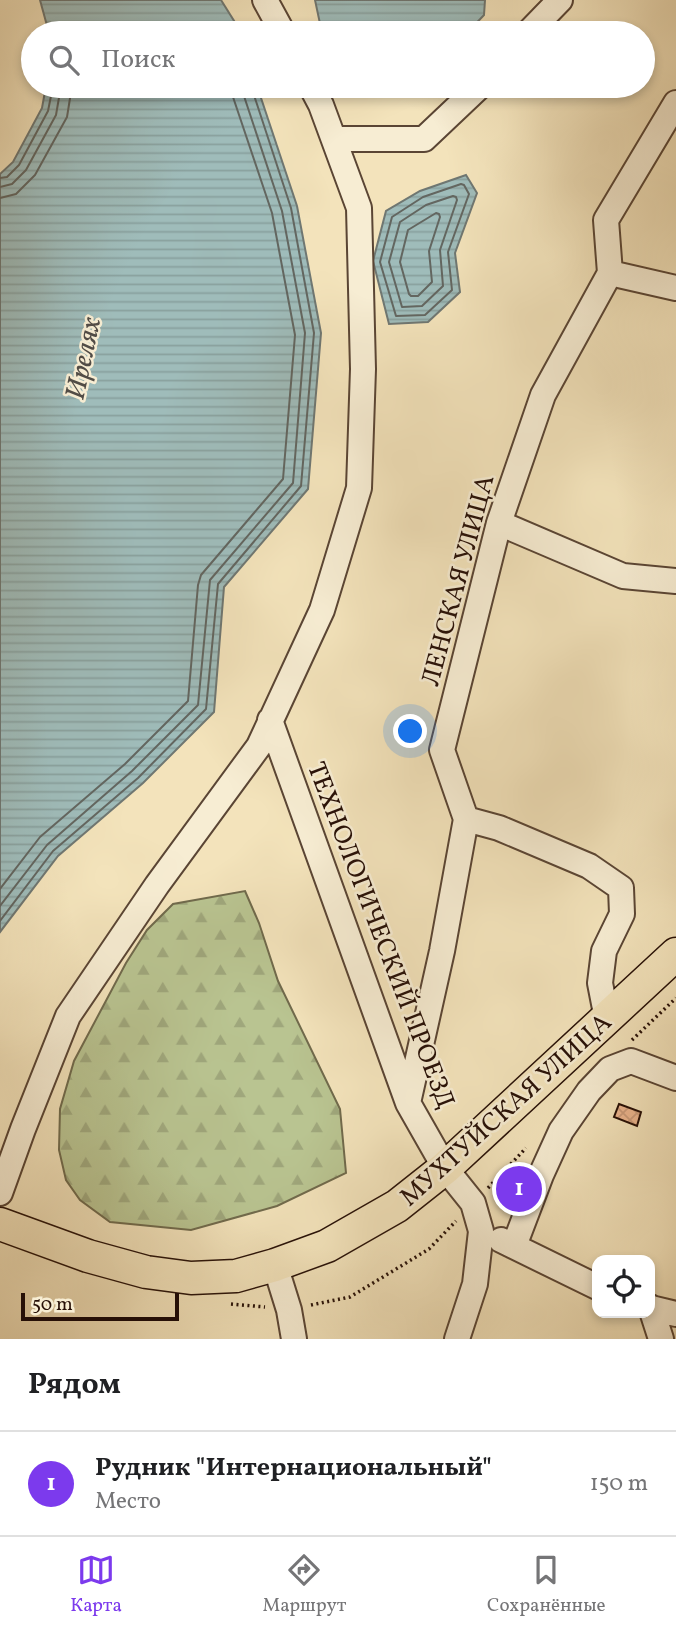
<!DOCTYPE html>
<html lang="ru">
<meta charset="utf-8">
<style>
body{margin:0;font-family:Vollkorn,serif;background:#f6f6f6;color:#202124}
.controls{position:absolute;right:21px;bottom:21px;display:grid;overflow:hidden;border-radius:14px;box-shadow:0 4px 10px #0003}
.controls button{width:63px;height:63px;display:grid;place-items:center;padding:0;border:0;border-bottom:2px solid #e0e0e0;background:#fff;color:#202124;font:35px sans-serif}
.scale{position:absolute;left:21px;bottom:18px;width:158px;box-sizing:border-box;padding-left:7px;border:4px solid #271007;border-top:0;font-size:19px;line-height:24px;white-space:nowrap;color:#271007;-webkit-text-stroke:5px #f7edd3;paint-order:stroke}
.you{position:absolute;left:411px;top:732px;width:24px;height:24px;margin:-18px;border:5px solid #fff;border-radius:50%;background:#1a73e8;box-shadow:0 0 0 10px #1a73e833}
.badge{display:grid;place-items:center;width:46px;height:46px;border-radius:50%;background:#7c3aed;color:#fff;font-size:23px;font-weight:700}
.pin{position:absolute;translate:-50% -50%;border:4px solid #fff;box-shadow:0 2px 7px #0006}
.list{margin:0;padding:0;list-style:none}
h2{display:flex;justify-content:space-between;align-items:center;height:91px;margin:0;padding:0 28px;font-size:30px}
h2 small{font-size:23px;font-weight:400;color:#757577}
.list li{display:grid;grid-template-columns:46px 1fr auto;gap:21px;align-items:center;box-sizing:border-box;height:105px;padding:0 28px;border-top:2px solid #e0e0e0}
.list b{display:block;font-size:26px;white-space:nowrap}
.list p{margin:0;font-size:23px;white-space:nowrap;color:#757577}
.list em{font-size:23px;font-style:normal;color:#757577}
.icon{flex:none;width:38px;height:38px;fill:none;stroke:currentColor;stroke-width:2;stroke-linecap:round;stroke-linejoin:round}
.map{position:relative;flex:none;width:676px;height:1339px;overflow:hidden}
.search{position:absolute;background:#fff;box-shadow:0 4px 10px #0003;left:21px;right:21px;top:21px;height:77px;display:flex;align-items:center;gap:18px;box-sizing:border-box;padding:0 24px;border-radius:38px;color:#757577;font-size:26px}
.sheet{height:196px;background:#fff}
nav{display:flex;justify-content:space-around;align-items:center;box-sizing:border-box;height:98px;border-top:2px solid #e0e0e0;background:#fff;font-size:19px;color:#757577}
nav a{display:grid;justify-items:center;gap:4px}
nav .on{color:#7c3aed}
.map>svg:first-child{display:block}
.forest{fill:url(#forest-firs);stroke:#706a4c;stroke-width:2}
.water{fill:url(#water-rules);stroke:#6f7772;stroke-width:2}
.lines{fill:none;stroke-linecap:round;stroke-linejoin:round}
.shore{stroke:#636660;stroke-width:2}
.building{fill:url(#building-cross-hatch);stroke:#271007;stroke-width:2}
.minor-casing{stroke:#5a4534;stroke-width:28}
.major-casing{stroke:#271007;stroke-width:35}
.path{stroke:#271007;stroke-width:3.5;stroke-dasharray:2 3.5;stroke-linecap:butt}
.minor{stroke:#f7edd3;stroke-width:24}
.major{stroke:#f3e3bb;stroke-width:32}
.labels{text-anchor:middle;stroke-width:5;stroke-linejoin:round;paint-order:stroke}
.street-label{font-size:26px;fill:#271007;stroke:#f7edd3}
.water-label{font-size:28px;font-style:italic;fill:#514c46;stroke:#f7edd3}
</style>
<div class="map">
<svg width="676" height="1339" viewBox="0 0 676 1339">
<defs>
<pattern id="forest-firs" width="22" height="20" patternUnits="userSpaceOnUse" patternTransform="scale(1.75)"><rect width="22" height="20" fill="#b9c491"/><path d="M5 1l3.5 6h-7zM16 11l3.5 6h-7z" fill="#9fa77c"/></pattern>
<pattern id="water-rules" width="6" height="5" patternUnits="userSpaceOnUse" patternTransform="scale(1.75)"><rect width="6" height="5" fill="#9fbcba"/><path d="M0 2.5h6" fill="none" stroke="#89a19e"/></pattern>
<pattern id="building-cross-hatch" width="8" height="8" patternUnits="userSpaceOnUse" patternTransform="scale(1.75)"><rect width="8" height="8" fill="#ebb58e"/><path d="M0 0l8 8M0 8l8-8" fill="none" stroke="#ca9b79"/></pattern>
</defs>
<rect width="100%" height="100%" fill="#f3e3bb"/>
<filter id="stains"><feTurbulence type="fractalNoise" baseFrequency=".00286" numOctaves="4"/><feColorMatrix values="0 0 0 0 .2 0 0 0 0 .09 0 0 0 0 .02 0 0 0 .5 -.17"/></filter>
<radialGradient id="worn" r=".72"><stop offset=".6" stop-color="#630" stop-opacity="0"/><stop offset="1" stop-color="#630" stop-opacity=".3"/></radialGradient>
<path class="forest" d="M245,891L259,923L278,981L340,1109L346,1173L277,1206L191,1230L110,1222L80,1200L66,1180L59,1150L60,1109L74,1061L126,963L147,930L173,904Z"/>
<path class="water" d="M40,0H221L236,24L239,33H49Z
M315,0H485L484,15L467,33H322Z
M46,86H257L297,206L321,333L308,489L224,587L214,712L143,783L58,856L0,932V174L13,162L42,108Z
M359,86H409L387,94Z
M466,175L477,193L455,253L460,292L428,322L389,324L373,261L386,211L420,191Z"/>
<g class="lines">
<path class="shore" d="M0,178L7,177L19,165L48,111L53,86
M461,184L464,185L469,194L448,252L452,290L425,315L396,316L380,262L392,217L423,197Z
M0,187L12,184L26,170L56,115L61,86
M453,196L456,197L457,200L440,250L443,286L422,306L402,307L389,262L400,222L426,205Z
M0,198L16,194L35,175L67,117L72,86
M436,213L439,214L440,217L429,251L432,282L418,296H411L409,294L400,262L408,230Z
M0,889L40,837L125,764L188,701L198,585L201,575L283,479L295,335L272,213L233,97L231,86
M0,906L47,845L132,771L198,705L210,580L293,483L305,333L282,211L243,93L242,86
M0,921L53,851L138,778L206,709L218,584L301,486L314,333L291,208L251,86"/>
</g>
<path class="building" d="M619,1104L641,1112L637,1126L614,1117Z"/>
<g class="lines">
<g class="minor-casing">
<path id="minor" d="M265,0L283,33
M528,33L560,0
M334,139H424L480,86
M610,273L676,288
M499,523L623,576L676,581
M270,720L408,1103L445,1168L473,1203L481,1231L475,1284L457,1339
M466,819L499,828L589,866L621,888L622,914L604,951L600,983L607,1019
M408,1103L442,951L466,819L442,750L499,523L543,395L610,273L606,220L676,103
M0,1193L23,1129L68,1016L157,885L259,746L322,610L359,488L363,369L359,208L321,105L311,86
M501,1240L597,1287
M514,1246L541,1175L561,1131L589,1091L610,1069L631,1061L676,1078
M275,1265L289,1310L294,1339
M650,1307L651,1308L661,1339
M651,1308L676,1314"/>
</g>
<g class="major-casing">
<path id="major" d="M0,1224L88,1256L146,1272L191,1278L236,1276L275,1265L327,1246L397,1206L445,1168L676,954"/>
</g>
<path class="path" d="M632,1040L676,998
M488,1188L526,1148
M231,1304L265,1307
M311,1305L350,1297L429,1249L456,1221"/>
<use href="#minor" class="minor"/>
<use href="#major" class="major"/>
</g>
<g class="labels">
<g class="street-label">
<text transform="translate(457 580) rotate(-75)" y="9">ЛЕНСКАЯ УЛИЦА</text>
<text transform="translate(382 935) rotate(69)" y="9">ТЕХНОЛОГИЧЕСКИЙ ПРОЕЗД</text>
<text transform="translate(505 1109) rotate(-42)" y="9">МУХТУЙСКАЯ УЛИЦА</text>
</g>
<g class="water-label">
<text transform="translate(82 358) rotate(-78)" y="10">Ирелях</text>
</g>
</g>
<rect width="100%" height="100%" filter="url(#stains)"/>
<rect width="100%" height="100%" fill="url(#worn)"/>
</svg>
<div class="controls">
<button><svg class="icon" aria-label="locate" viewBox="0 0 24 24"><circle cx="12" cy="12" r="6"/><path d="M12 2v4M12 18v4M2 12h4M18 12h4"/></svg></button>
</div>
<div class="scale">50 m</div>
<div class="you"></div>
<div class="pin badge" style="left:519px;top:1189px">1</div>
<div class="search"><svg class="icon" aria-label="search" viewBox="0 0 24 24"><circle cx="10" cy="10" r="6"/><path d="M15 15l6 6"/></svg>Поиск</div>
</div>
<section class="sheet">
<h2>Рядом<small></small></h2>
<ul class="list">
<li><span class="badge">1</span><div><b>Рудник &quot;Интернациональный&quot;</b><p>Место</p></div><em>150 m</em></li>
</ul>
</section>
<nav>
<a class="on"><svg class="icon" aria-label="map" viewBox="0 0 24 24"><path d="M3 6l6-2 6 2 6-2v14l-6 2-6-2-6 2zM9 4v14M15 6v14"/></svg>Карта</a>
<a><svg class="icon" aria-label="directions" viewBox="0 0 24 24"><path d="M12 3l9 9-9 9-9-9zM9 14v-3h6M13 9l2 2-2 2"/></svg>Маршрут</a>
<a><svg class="icon" aria-label="saved" viewBox="0 0 24 24"><path d="M7 4h10v16l-5-4-5 4z"/></svg>Сохранённые</a>
</nav>
